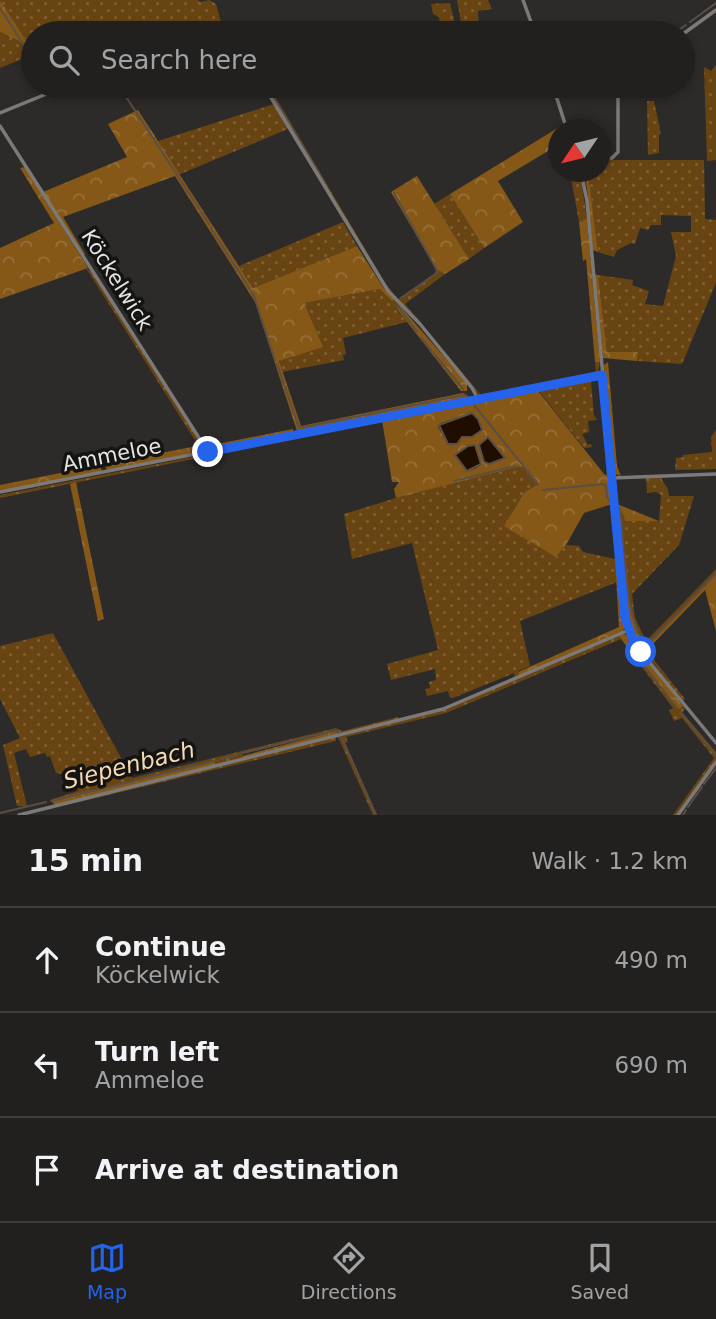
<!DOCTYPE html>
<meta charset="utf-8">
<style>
body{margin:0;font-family:"DejaVu Sans",sans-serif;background:#2e2d2c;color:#f1f3f6}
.compass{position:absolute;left:548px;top:119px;width:63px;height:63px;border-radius:50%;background:#22201f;box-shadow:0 4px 10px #0003;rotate:235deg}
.stop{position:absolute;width:21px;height:21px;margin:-16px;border:5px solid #2563eb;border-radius:50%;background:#fff}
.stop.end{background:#2563eb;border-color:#fff;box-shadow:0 2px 7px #0008}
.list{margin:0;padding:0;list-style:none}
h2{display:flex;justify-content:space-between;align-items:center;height:91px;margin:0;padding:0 28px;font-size:30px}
h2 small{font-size:23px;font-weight:400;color:#a2a3a4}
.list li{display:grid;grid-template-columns:46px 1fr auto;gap:21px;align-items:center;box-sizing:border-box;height:105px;padding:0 28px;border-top:2px solid #3f3e3d}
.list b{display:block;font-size:26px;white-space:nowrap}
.list p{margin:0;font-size:23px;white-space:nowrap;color:#a2a3a4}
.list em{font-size:23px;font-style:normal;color:#a2a3a4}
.icon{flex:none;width:38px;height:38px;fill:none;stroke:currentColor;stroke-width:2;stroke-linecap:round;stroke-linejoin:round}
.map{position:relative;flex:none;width:716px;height:815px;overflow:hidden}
.search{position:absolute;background:#22201f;box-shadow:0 4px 10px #0003;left:21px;right:21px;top:21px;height:77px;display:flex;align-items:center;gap:18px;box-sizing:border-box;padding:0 24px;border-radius:38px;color:#a2a3a4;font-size:26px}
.sheet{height:406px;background:#22201f}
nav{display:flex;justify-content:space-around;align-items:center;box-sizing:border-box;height:98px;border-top:2px solid #3f3e3d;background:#22201f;font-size:19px;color:#a2a3a4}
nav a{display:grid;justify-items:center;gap:4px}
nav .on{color:#2563eb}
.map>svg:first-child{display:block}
.grass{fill:url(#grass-dots)}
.forest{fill:url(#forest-crowns);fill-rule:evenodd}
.water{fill:#1f0d00;stroke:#5b4e44;stroke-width:2}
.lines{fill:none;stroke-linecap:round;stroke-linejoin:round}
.stream{stroke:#5b4e44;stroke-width:2}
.street{stroke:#7b7a79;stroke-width:3.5}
.route{stroke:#2563eb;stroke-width:9}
.labels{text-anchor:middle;stroke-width:7;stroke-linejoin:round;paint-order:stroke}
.street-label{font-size:21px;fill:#e6e5e4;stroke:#141413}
.water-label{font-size:23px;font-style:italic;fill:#f9d9b4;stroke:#141413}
</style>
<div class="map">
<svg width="716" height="815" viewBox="0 0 716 815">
<defs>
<pattern id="grass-dots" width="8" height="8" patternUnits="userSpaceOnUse" patternTransform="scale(1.75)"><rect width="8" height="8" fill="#684412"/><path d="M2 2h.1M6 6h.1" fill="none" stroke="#7e5f34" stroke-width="1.8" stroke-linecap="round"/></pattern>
<pattern id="forest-crowns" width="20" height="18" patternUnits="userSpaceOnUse" patternTransform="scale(1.75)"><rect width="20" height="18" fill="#855818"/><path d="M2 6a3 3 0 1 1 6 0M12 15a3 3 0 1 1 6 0" fill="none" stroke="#967039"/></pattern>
</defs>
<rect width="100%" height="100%" fill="#2d2b29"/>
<path class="grass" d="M0,0H198L200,2L209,0L216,4L224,33H190L185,27H180L166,33H33V51Z
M457,0H488L492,9L478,11L479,31H483V33H463Z
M450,3L457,33H441L439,17L433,14L431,4Z
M0,32L19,41L33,63L29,56L0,68Z
M716,65V160L707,161L704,67L711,71Z
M265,86H269L385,283L398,299L434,275L436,269L445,274L405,304L481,395L591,374L596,371L595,362H600L598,373L480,396L422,326L388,291Z
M647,101H654L661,134L659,135V153L648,155Z
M274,104L288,129L178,175L158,141Z
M601,160H704L705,219L716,220V283L682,364L637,361L638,352H607L598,275L633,280L632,285L649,291L645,304L663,306L676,256L671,232H691V216L661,215V225H651L648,230L640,228L635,244L631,243L617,250L614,257L598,252L588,172H600Z
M570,172H580L587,219L579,222Z
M450,194L484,248L469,259L434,204Z
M343,222L357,246L253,288L239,266Z
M86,268L92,273L202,445H198Z
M381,289L391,302L394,299L400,306L397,310L407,322L343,338L346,354L343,355L344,360L282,372L279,360L322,347L303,303Z
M591,382L594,415L597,420L588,421L589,432L582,434L588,445L591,444L592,447L584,448L538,390Z
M716,430V469L675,470L676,458L683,457V455L712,452L711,437Z
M324,431L327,432L0,498V495Z
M522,466L537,485L556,557L566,545L579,546L583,552L615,559L617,582L520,621L530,666L518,671L520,676L515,678L514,673L453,698H450L448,691L427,696L425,689L430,688L429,682L436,680L435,669L391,680L387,664L438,650L412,543L352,559L344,514L399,497Z
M646,478H661L668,489L669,496H694L679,545L632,594L635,618L646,641L716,569V574L649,642L652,645L647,651L685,699L683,701L639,646L630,629L626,616L615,504H617L627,615L630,626L644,644L632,617L620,510L644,520L659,521L661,495L656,492L647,493Z
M53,633L132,778L336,728L342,731L398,717L399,719L338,734L336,731L242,754L244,758L215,765L214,761L54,801L53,799L78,791L76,782L65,774L56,773L50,756L47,757L45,753L30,757L26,749L14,753L27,806H17L3,745L20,738L0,699V646Z
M619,636L621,639L446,713L346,737L348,742L345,743L377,815H373L338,737L446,709Z
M636,653L679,708L683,706L685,709L682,712L716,752V760L676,815H673L714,758L682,718L674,721L669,710L673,708L632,654Z
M336,737V741L24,815Z"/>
<path class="forest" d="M0,0L33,51V61L19,41L0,32Z
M138,110L253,288L357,246L383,287L394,299L392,302L380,289L304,303L323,347L279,361L301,426L463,393L467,395V400L300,433L297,431L255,302L175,176L63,217L85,254L84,256L43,192L127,157L108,124Z
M564,124L566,129L558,130V145L498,181L523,222L484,248L450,194Z
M25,167L88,268L0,299V248L54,223L20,168Z
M583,172H588L598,252L593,250L587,188Z
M417,176L469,259L445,274L436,269L391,192Z
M587,219L600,362H595L586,259L583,261L579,222Z
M594,274L598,275L607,352H638L637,361L603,358Z
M400,306L467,383V391H461L397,309Z
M608,362L617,466L621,476L615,474L612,461L604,365Z
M589,379L591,382L538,391L604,474L609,477L612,504L584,513L566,545L556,557L504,526L525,492L537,485L522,466L396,498L394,489L399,482H392L382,420ZM468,414L479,433L472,437H462L460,442L448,444L438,427L441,423ZM464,450L477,453L481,464C478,468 469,472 465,469L456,457Z
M293,429V435L210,450L205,445L206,442L212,445Z
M202,445L203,452L107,471L105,464Z
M100,465L102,472L0,492V485Z
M76,482L104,619L98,621L70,484Z
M617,504L659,521H625L623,513L620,511L632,617L644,644L642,646L633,632L627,615Z
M615,559H617L625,626L623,631L520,676L518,672L619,627Z
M716,574V631L705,590L652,645L649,644Z
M623,634L629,635L683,706L679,709L636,654H632L619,636Z
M336,731L338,734L244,758L242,756Z
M214,761L215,765L55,805L50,800Z"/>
<path class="water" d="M472,413L478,419L482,430L472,437H462L457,444H448L439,425Z
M488,437L505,458L489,464L484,462L479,445Z
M475,445L481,464L467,471L455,455L468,446Z"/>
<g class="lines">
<path class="stream" d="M0,8L33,60
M690,22L716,3
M674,33L686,25
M119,86L209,224
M267,86L313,163
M315,166L327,187
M394,193L438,272L401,298
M211,228L254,296L275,360
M397,305L417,332
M421,338L463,389
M277,364L299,428L464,395L468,397
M474,405L538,484
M454,481L515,466
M543,490L603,484L606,486L607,497L610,501
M618,506L621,512C625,556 623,608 645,646L644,648
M651,641L716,574
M637,653L639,660L677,708
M681,713L716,755
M342,738L376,815
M242,753L333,731L339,732
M221,759L237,755
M704,784L716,768
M52,801L214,761
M688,807L702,787
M0,813L46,802
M683,815L686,810"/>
<path class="street" d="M523,0L535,33
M683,34L716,10
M264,86L388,291L420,324L472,388L478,399
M553,86L567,130
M0,113L66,86
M0,126L208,452
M600,158H612L618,152V86
M581,172L587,201L625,618L633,639L641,652L716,743
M612,478L716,474
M0,492L602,375
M19,815L443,709L629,630
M678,815L716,762"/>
</g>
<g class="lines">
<path class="route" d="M208,452L602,375L625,618L633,639L641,652"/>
</g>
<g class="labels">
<g class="street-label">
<text transform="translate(117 280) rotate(58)" y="7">Köckelwick</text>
<text transform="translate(112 455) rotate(-11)" y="7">Ammeloe</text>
</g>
<g class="water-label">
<text transform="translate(129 765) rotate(-14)" y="8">Siepenbach</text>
</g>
</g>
</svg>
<svg class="compass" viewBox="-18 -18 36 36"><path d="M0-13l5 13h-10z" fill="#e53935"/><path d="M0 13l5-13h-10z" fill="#a2a3a4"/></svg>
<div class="stop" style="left:641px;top:652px"></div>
<div class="stop end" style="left:208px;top:452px"></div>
<div class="search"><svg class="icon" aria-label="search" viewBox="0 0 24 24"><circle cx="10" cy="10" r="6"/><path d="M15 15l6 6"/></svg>Search here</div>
</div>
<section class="sheet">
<h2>15 min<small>Walk · 1.2 km</small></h2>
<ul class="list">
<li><svg class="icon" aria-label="ahead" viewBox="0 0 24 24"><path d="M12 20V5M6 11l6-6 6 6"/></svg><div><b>Continue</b><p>Köckelwick</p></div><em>490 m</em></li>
<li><svg class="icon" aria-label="left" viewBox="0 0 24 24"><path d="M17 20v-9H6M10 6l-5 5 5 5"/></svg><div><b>Turn left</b><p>Ammeloe</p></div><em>690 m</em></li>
<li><svg class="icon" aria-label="arrive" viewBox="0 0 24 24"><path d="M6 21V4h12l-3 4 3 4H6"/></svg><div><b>Arrive at destination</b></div></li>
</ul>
</section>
<nav>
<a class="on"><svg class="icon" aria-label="map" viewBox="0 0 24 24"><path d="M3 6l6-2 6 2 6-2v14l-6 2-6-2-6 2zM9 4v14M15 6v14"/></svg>Map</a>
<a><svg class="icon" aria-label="directions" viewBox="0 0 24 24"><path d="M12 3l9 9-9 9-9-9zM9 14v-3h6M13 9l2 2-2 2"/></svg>Directions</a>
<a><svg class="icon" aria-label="saved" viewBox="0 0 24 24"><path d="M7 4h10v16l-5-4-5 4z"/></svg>Saved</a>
</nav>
